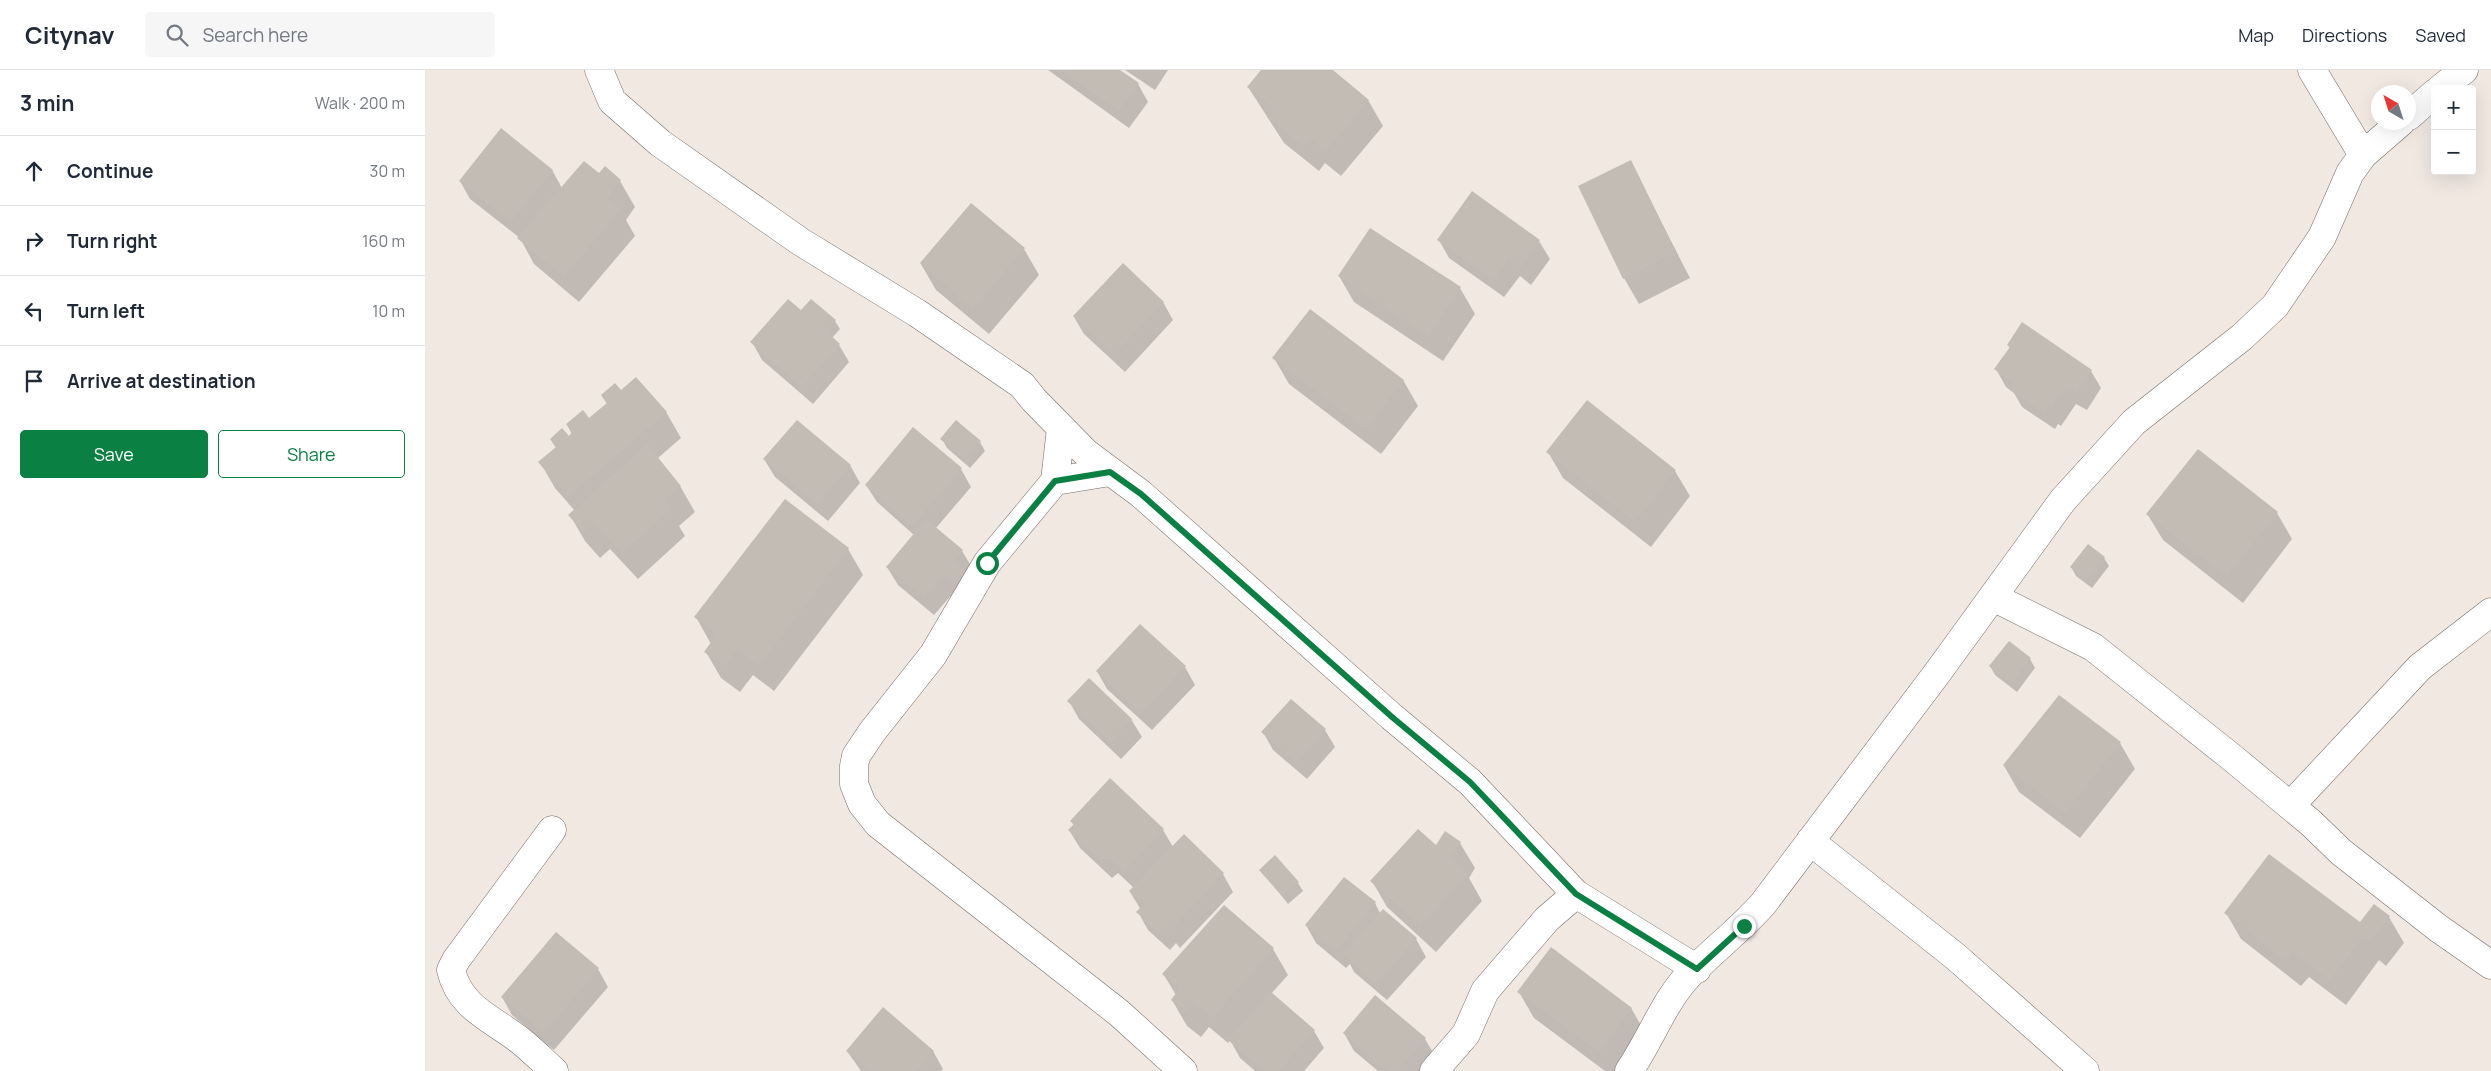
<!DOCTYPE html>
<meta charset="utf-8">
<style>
body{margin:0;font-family:Manrope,sans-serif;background:#f6f6f7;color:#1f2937}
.controls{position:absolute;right:15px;top:15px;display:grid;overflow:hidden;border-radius:5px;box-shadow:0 5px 20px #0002}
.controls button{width:45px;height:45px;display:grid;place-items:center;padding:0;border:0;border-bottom:1px solid #e0e1e3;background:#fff;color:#1f2937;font:25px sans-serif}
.compass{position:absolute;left:1946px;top:15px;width:45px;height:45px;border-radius:50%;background:#fff;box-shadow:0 5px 20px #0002;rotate:321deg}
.stop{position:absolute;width:15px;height:15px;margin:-11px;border:4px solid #0b8043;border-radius:50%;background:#fff}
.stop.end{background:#0b8043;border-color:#fff;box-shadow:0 1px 5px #0008}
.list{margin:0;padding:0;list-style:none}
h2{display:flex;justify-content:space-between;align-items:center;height:65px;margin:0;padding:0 20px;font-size:21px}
h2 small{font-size:16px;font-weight:400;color:#747a83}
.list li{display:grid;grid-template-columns:32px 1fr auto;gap:15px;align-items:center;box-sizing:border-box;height:70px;padding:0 20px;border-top:1px solid #e0e1e3}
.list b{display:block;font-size:19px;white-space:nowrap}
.list em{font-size:16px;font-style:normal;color:#747a83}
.actions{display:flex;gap:10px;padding:15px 20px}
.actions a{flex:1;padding:11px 0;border:1px solid #0b8043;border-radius:5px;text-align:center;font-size:18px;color:#0b8043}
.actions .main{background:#0b8043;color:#fff}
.icon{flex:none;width:28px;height:28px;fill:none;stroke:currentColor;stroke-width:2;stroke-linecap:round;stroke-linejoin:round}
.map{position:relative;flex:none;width:2066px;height:1001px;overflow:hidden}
header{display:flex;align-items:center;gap:30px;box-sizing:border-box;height:70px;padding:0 25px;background:#fff;border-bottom:1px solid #e0e1e3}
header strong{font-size:24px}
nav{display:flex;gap:28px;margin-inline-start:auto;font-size:18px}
.search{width:350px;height:45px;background:#f6f6f7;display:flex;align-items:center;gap:12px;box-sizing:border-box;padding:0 18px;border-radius:5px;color:#747a83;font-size:19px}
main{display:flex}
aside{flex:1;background:#fff}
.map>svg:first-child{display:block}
.shadow{fill:#0003}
.building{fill:#c2bcb5}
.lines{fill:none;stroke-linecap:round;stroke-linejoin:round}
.minor-casing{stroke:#746c67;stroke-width:29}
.minor{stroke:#fff;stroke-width:28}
.route{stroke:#0b8043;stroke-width:6}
</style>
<header>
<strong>Citynav</strong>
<div class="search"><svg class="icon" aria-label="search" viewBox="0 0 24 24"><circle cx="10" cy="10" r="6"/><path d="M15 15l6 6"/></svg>Search here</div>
<nav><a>Map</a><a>Directions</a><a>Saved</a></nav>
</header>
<main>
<aside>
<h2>3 min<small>Walk · 200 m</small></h2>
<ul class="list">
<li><svg class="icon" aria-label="ahead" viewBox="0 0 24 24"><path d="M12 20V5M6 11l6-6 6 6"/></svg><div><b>Continue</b></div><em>30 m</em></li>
<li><svg class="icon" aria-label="right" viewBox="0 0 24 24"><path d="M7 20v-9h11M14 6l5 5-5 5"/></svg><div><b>Turn right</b></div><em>160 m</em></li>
<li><svg class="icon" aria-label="left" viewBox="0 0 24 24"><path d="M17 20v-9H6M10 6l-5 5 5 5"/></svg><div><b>Turn left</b></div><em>10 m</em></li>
<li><svg class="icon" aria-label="arrive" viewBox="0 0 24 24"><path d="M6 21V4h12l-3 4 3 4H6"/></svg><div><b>Arrive at destination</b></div></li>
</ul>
<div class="actions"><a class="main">Save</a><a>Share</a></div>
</aside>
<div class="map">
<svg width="2066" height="1001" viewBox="0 0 2066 1001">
<rect width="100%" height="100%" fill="#f1e8e2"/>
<path class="shadow" d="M623,0H693L713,14L723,32L704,58Z
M700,0H743L730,20Z
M838,0H906L943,30L958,56L916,106L900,93L894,101L859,73L823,17Z
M1205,91L1265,208L1214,234L1199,208Z
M127,100L137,118L174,105L195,111L210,137L201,150L210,166L154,232L109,194L95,168L45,129L35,111Z
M1047,123L1114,171L1125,189L1106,215L1095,206L1079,227L1024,188L1014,170Z
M547,134L599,179L614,205L564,264L511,220L496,194Z
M914,206L1035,218L1050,244L1018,291L929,232Z
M738,232L748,250L700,302L659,264L649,247Z
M376,242L410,251L415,259L407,268L414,275L424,292L388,334L337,290L327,272Z
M1583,275L1666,301L1676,318L1662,340L1651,334L1636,356L1633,354L1630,359L1597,337L1589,323L1581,317L1571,299L1585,279Z
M849,288L978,310L993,336L956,384L864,314Z
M196,322L241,342L256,368L233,388L255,416L270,442L254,456L260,466L213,509L185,479L175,488L160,471L145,445L150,441L130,418L115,392L131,378L126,370L144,367L147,364L142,355L164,349L182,334L177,326Z
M532,352L555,372L560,381L545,398L522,378L517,369Z
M1123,382L1250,401L1265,426L1226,477L1138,408Z
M339,389L425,395L435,413L403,451L350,407Z
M536,399L546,417L511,458L537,481L548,499L540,532L529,522L509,545L473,515L462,497L489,465L452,432L441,415Z
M1852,443L1867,469L1818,533L1738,470L1723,445Z
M423,479L438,505L349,621L328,605L315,622L296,608L281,582L286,574L271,547Z
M1679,488L1684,496L1667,518L1651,506L1646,497Z
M1605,589L1610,598L1592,622L1570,605L1565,596Z
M760,597L770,615L727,660L682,619L672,601Z
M644,631L706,649L717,667L696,689L654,649Z
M900,660L910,677L882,709L848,680L838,662Z
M1695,673L1710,699L1655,768L1594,722L1579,696Z
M646,751L738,760L748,777L759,766L798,804L808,822L755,878L751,873L745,880L723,860L713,842L716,840L705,822L709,818L693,803L687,808L655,778L644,760L649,756Z
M1035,773L1050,798L1044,808L1057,831L1011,882L962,837L947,811L1011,777Z
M836,800L873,813L878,821L863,834Z
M950,833L955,843L991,869L1001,887L962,930L929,902L925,894L921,898L891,873L881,855Z
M1801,843L1935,854L1964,847L1979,873L1961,896L1954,890L1921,935L1884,907L1876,916L1816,869Z
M848,879L863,905L846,924L889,961L899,978L879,1001H830L815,988L805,970L803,973L784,957L776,967L762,956L747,930L751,925L739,905Z
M173,899L183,917L129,980L87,945L77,927Z
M1094,922L1206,938L1221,964L1194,1001H1180L1109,948Z
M919,963L1000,969L1010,986L998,1001H953L929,981Z
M422,981H508L518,999L516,1001H436Z"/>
<path class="building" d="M635,0H695L714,13L694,41Z
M836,0H908L944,30L901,81L884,68L878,76L842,47L849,39L822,17Z
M76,58L128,100L86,152L34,111Z
M1206,90L1251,182L1198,209L1153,116Z
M159,91L174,103L180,96L196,110L183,129L196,139L139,207L92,168Z
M1047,121L1115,170L1096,198L1084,189L1069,210L1012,170Z
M546,133L600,178L548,239L495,193Z
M945,158L1036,217L1003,266L913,206Z
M698,193L739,232L689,285L648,246Z
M363,229L376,240L386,229L411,250L401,261L415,274L377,317L325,272Z
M885,239L979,310L941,359L847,288Z
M1597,252L1667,300L1651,323L1641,317L1626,339L1623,337L1619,343L1585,320L1590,314L1569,299L1585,277L1582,275Z
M211,307L242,342L143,427L113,392L131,377L125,369L137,358L144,366L147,362L141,354L158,340L164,348L182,333L176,325L190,313L196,320Z
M1162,330L1251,400L1210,452L1121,382Z
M372,350L426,395L392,434L338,389Z
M531,350L556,371L540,390L515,369Z
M488,357L537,398L488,456L440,415Z
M222,374L256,416L239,431L246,439L197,483L169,453L159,462L143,445Z
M1773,379L1853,442L1802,507L1721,444Z
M360,429L424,478L334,596L312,579L300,597L279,582L292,564L269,547Z
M501,449L538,480L529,491L541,501L529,515L518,505L499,528L461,497Z
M1663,474L1680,487L1661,510L1645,497Z
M715,554L761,596L716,643L671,601Z
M1584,571L1606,588L1586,614L1564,596Z
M664,608L707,649L686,672L642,631Z
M1634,625L1696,672L1640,743L1578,695Z
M866,629L901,659L871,693L836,662Z
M685,708L739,759L699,802L682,786L677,792L643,760L649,754L645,751Z
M993,759L1011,775L1020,761L1036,772L1025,787L1043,804L995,856L945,811Z
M759,764L799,803L745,861L740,856L734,863L711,842L718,835L704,821Z
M1844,784L1935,852L1949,834L1965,846L1946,871L1939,865L1905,910L1868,882L1861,891L1799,843Z
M850,785L874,812L857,826L834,800Z
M919,807L951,832L911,881L880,855Z
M799,835L849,878L787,948L769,932L761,942L746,930L754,919L737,904Z
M958,839L992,868L951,914L918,884Z
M131,862L174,898L119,963L76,927Z
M1126,877L1207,938L1174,982L1092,922Z
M846,922L890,960L854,1001H839L803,970Z
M950,925L1001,968L973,1001H962L918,963Z
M458,937L509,981L491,1001H445L421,981Z"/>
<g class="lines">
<g class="minor-casing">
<path id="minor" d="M174,0L187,31L235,73L376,172L492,243L597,315L609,330L661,383L716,424L967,647L1045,712L1151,824L1272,899
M1887,0L1938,85
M2015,19L2039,0
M1984,46L2010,23
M636,358L630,411L562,493L508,585L447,662L431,686L429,696V714L437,734L453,754L694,943L758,1001
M630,411L685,402
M1568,527L1668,577L1805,686L1886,753L1916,782L2013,858L2066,895
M1865,736L1995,597L2066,542
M127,760L31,890L26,900C35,939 69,949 97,972C108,981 118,991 129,1001
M1385,771L1531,887L1660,1001
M1009,1001L1041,964L1060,921L1122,849L1151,824
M1204,1001C1225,971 1238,933 1263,906C1287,881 1315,860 1338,834L1513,602L1638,430L1709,352L1817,267L1850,236L1897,167L1925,103L1938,85L1976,52"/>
</g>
<use href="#minor" class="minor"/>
</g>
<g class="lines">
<path class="route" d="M562,493L630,411L685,402L716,424L967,647L1045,712L1151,824L1272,899L1319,856"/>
</g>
</svg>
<div class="controls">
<button>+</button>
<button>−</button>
</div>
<svg class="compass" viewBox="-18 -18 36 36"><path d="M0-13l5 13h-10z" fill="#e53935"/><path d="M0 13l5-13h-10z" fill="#747a83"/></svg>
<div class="stop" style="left:562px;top:493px"></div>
<div class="stop end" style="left:1319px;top:856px"></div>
</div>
</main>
